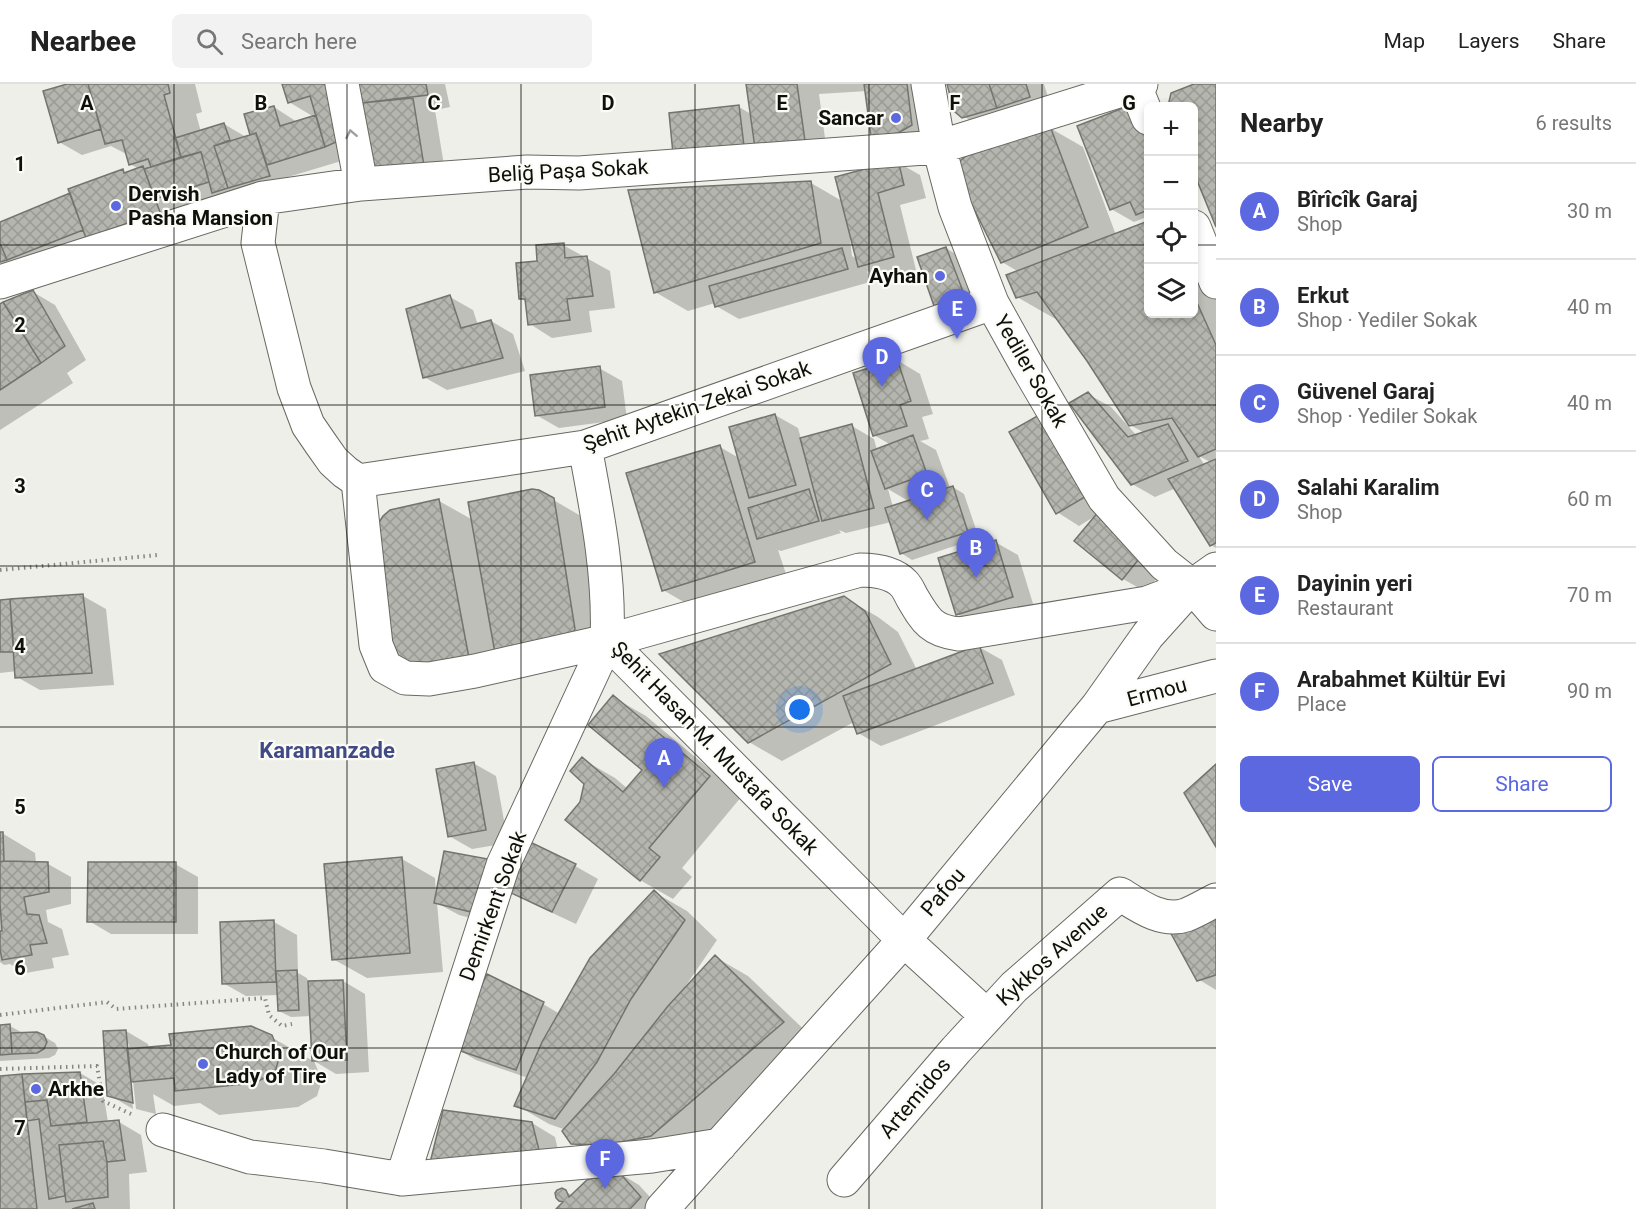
<!DOCTYPE html>
<meta charset="utf-8">
<style>
body{margin:0;font-family:Roboto,sans-serif;background:#f2f2f2;color:#222}
.controls{position:absolute;right:18px;top:18px;display:grid;overflow:hidden;border-radius:9px;box-shadow:0 3px 9px #0003}
.controls button{width:54px;height:54px;display:grid;place-items:center;padding:0;border:0;border-bottom:2px solid #e0e0e0;background:#fff;color:#222;font:30px sans-serif}
.you{position:absolute;left:800px;top:626px;width:21px;height:21px;margin:-15px;border:4px solid #fff;border-radius:50%;background:#1a73e8;box-shadow:0 0 0 9px #1a73e833}
.badge{display:grid;place-items:center;width:39px;height:39px;border-radius:50%;background:#5c68df;color:#fff;font-size:20px;font-weight:700}
.pin{position:absolute;translate:-50% -50px;filter:drop-shadow(0 2px 3px #0008)}
.pin::after{content:'';position:absolute;top:32px;width:21px;height:18px;background:inherit;clip-path:polygon(0 0,100% 0,50% 100%)}
.list{margin:0;padding:0;list-style:none}
h2{display:flex;justify-content:space-between;align-items:center;height:78px;margin:0;padding:0 24px;font-size:26px}
h2 small{font-size:20px;font-weight:400;color:#767676}
.list li{display:grid;grid-template-columns:39px 1fr auto;gap:18px;align-items:center;box-sizing:border-box;height:96px;padding:0 24px;border-top:2px solid #e0e0e0}
.list b{display:block;font-size:22px;white-space:nowrap}
.list p{margin:0;font-size:20px;white-space:nowrap;color:#767676}
.list em{font-size:20px;font-style:normal;color:#767676}
.actions{display:flex;gap:12px;padding:18px 24px}
.actions a{flex:1;padding:14px 0;border:2px solid #5c68df;border-radius:9px;text-align:center;font-size:21px;color:#5c68df}
.actions .main{background:#5c68df;color:#fff}
.icon{flex:none;width:33px;height:33px;fill:none;stroke:currentColor;stroke-width:2;stroke-linecap:round;stroke-linejoin:round}
.map{position:relative;flex:none;width:1216px;height:1125px;overflow:hidden}
header{display:flex;align-items:center;gap:36px;box-sizing:border-box;height:84px;padding:0 30px;background:#fff;border-bottom:2px solid #e0e0e0}
header strong{font-size:28px}
nav{display:flex;gap:33px;margin-inline-start:auto;font-size:21px}
.search{width:420px;height:54px;background:#f2f2f2;display:flex;align-items:center;gap:15px;box-sizing:border-box;padding:0 21px;border-radius:9px;color:#767676;font-size:22px}
main{display:flex}
aside{flex:1;background:#fff}
.map>svg:first-child{display:block}
.shadow{fill:#0003;fill-rule:evenodd}
.building{fill:url(#building-cross-hatch);stroke:#73746d;stroke-width:1.5}
.lines{fill:none;stroke-linecap:round;stroke-linejoin:round}
.minor-casing{stroke:#686962;stroke-width:35}
.path{stroke:#868782;stroke-width:4;stroke-dasharray:1.5 4.5;stroke-linecap:butt}
.minor{stroke:#fff;stroke-width:33}
.oneway{stroke:#9f9f9e}
.grid{fill:none;stroke:#0f0f0d;stroke-width:1.5;stroke-opacity:0.55}
.poi-dot{fill:#5c68df;stroke:#fbfcf5;stroke-width:2}
.labels{text-anchor:middle;stroke-width:4.5;stroke-linejoin:round;paint-order:stroke}
.poi-label{font-size:21px;font-weight:bold;fill:#0f0f0d;stroke:#fbfcf5;text-anchor:start}
.street-label{font-size:21px;fill:#0f0f0d;stroke:#fbfcf5}
.neighbourhood-label{font-size:22px;font-weight:bold;fill:#414a87;stroke:#fbfcf5}
.grid-label{font-size:20px;text-anchor:middle;font-weight:bold;fill:#0f0f0d;stroke:#fbfcf5;stroke-width:4.5;stroke-linejoin:round;paint-order:stroke}
</style>
<header>
<strong>Nearbee</strong>
<div class="search"><svg class="icon" aria-label="search" viewBox="0 0 24 24"><circle cx="10" cy="10" r="6"/><path d="M15 15l6 6"/></svg>Search here</div>
<nav><a>Map</a><a>Layers</a><a>Share</a></nav>
</header>
<main>
<div class="map">
<svg width="1216" height="1125" viewBox="0 0 1216 1125">
<defs>
<pattern id="building-cross-hatch" width="8" height="8" patternUnits="userSpaceOnUse" patternTransform="scale(1.5)"><rect width="8" height="8" fill="#b4b5ae"/><path d="M0 0l8 8M0 8l8-8" fill="none" stroke="#9a9a94"/></pattern>
</defs>
<rect width="100%" height="100%" fill="#eeefe8"/>
<path class="shadow" d="M72,0H195L202,28L196,30L201,48L224,40L246,53L252,52L274,23L297,38L314,33L289,18L284,0H445L450,23L435,26L447,100L348,75L288,93L292,105L0,204V140L122,87L127,90L139,85L130,80L128,71L111,62L82,71L59,58Z
M747,0H918L935,53L895,65L867,7L819,10L827,69L766,75L671,30L739,23L751,30Z
M949,0H1044L1052,26L986,46L963,32Z
M1199,0H1216V139L1194,85V22H1170L1173,10Z
M1148,38V137L1144,134L1134,138L1111,125Z
M1050,44L1083,63L1116,151L1148,138V230H1194V156L1216,195V464L1211,461L1176,404L1155,413L1132,400L1088,310L1111,323L1137,352L1145,349L1130,341L1088,277L1059,237L1017,213L1019,188L1002,178ZM1199,372L1212,379L1205,382Z
M897,78L920,91L926,114L900,121L916,186L882,195L867,187L870,198L739,235L716,222L715,219L688,227L655,208L811,99L842,117ZM852,153L857,175L852,172L850,154Z
M563,161L610,187L615,224L589,227L592,248L552,254L530,240L527,218L520,214L538,178Z
M946,164L957,171L974,216L947,227L936,221Z
M33,208L55,221L86,276L67,289L73,299L0,346V222Z
M450,213L473,226L478,241L491,237L513,250L525,287L447,306L424,293Z
M897,276L920,290L933,330L922,333L929,355L920,357L936,366L950,404L953,403L964,410L979,454L912,476L901,469L891,438L846,449L839,446L841,449L781,467L778,466L788,496L696,525L663,506L720,363L739,374L775,331L798,344L801,355L852,342L874,355L877,366L891,361L874,351ZM888,405L910,418L893,423Z
M599,284L622,297L627,335L559,344L536,331Z
M1011,349L1169,479L1146,508L1123,495L1077,457L1097,431L1079,442L1057,428Z
M538,407L586,435L608,564L442,605L439,417L473,436Z
M995,458L1018,471L1035,526L980,543L957,530Z
M83,512L106,525L114,601L40,606L17,593V587L0,589V517Z
M844,514L878,533L898,548L917,586L979,563L1002,576L1015,611L881,662L858,649L854,638L782,677L749,658Z
M613,613L646,632L742,712L682,784L692,793L673,815L640,796L581,719L586,699L582,675L615,694L628,705L644,685Z
M473,679L496,692L508,759L472,765L449,752Z
M2,749L35,769L36,779L48,780L71,793V820L46,826L48,838L62,845L69,871L52,874L54,884L26,889L10,880L4,881L0,878V750Z
M531,760L575,782L598,795L576,840L531,819L509,806Z
M402,775L435,794L436,811L498,841L459,831L437,819L443,888L367,894L333,875Z
M175,780L198,793V850H111L89,837Z
M654,808L687,827L717,856L685,903L686,905L715,873L748,892L816,957L684,1071L605,1078L572,1059L566,1046L549,1040L516,1021L528,994L476,976L454,963L543,920L560,930Z
M1216,829V906L1198,895Z
M274,838L297,851L298,889L307,894L308,899L343,897L365,910L369,988L336,990L314,977L322,996L317,1012L298,1023L219,1031L200,1019L174,1022L153,1010L156,1030L136,1025L133,997H130L133,1025L109,1011L126,947L148,960L149,965L271,953L313,977L311,932L291,933L279,927V911L246,912L223,899ZM126,960H129L130,972Z
M10,942L21,948V950L43,952L55,959L58,965L55,971L49,974L0,977V943Z
M80,989L102,1002L108,1038H119L141,1051L147,1088L129,1090L130,1125H0V993Z
M532,1039L555,1053L561,1079L432,1078Z
M616,1087L639,1101L661,1125H558L565,1119L562,1105L573,1112Z"/>
<path class="building" d="M67,0H88L101,45L58,59L43,7Z
M88,0H168L170,9L164,11L181,73L151,83L148,75L129,81L122,56L105,60Z
M282,0H333L347,53L325,63L310,12L288,19Z
M356,0H426L428,11L361,19Z
M746,0H797L805,57L755,64Z
M864,0H907L912,41L898,49L871,53Z
M947,0H989L997,24L962,34L954,27Z
M989,0H1026L1030,13L997,24Z
M1194,0H1216V143L1194,89V22H1168L1171,9Z
M413,14L425,88L368,93L361,19Z
M739,21L744,62L673,70L669,29Z
M274,22L280,42L316,31L325,63L267,81L256,49L250,51L244,30Z
M1123,24L1137,29L1148,58V126L1136,131L1130,118L1110,126L1077,42Z
M224,39L230,56L214,62L228,104L212,109L201,68L181,73L175,54Z
M1050,42L1088,143L1001,179L953,83L980,60Z
M256,49L270,92L228,104L214,62Z
M201,68L209,98L155,115L144,85Z
M898,76L904,101L878,109L894,173L858,183L835,93Z
M143,82L160,128L86,154L68,105L123,85L124,89Z
M811,97L821,159L654,209L628,106Z
M70,109L83,146L7,176L0,159V138Z
M1148,137V230H1194V212L1216,261V365L1198,373L1172,334L1129,342L1087,277L1037,208L1016,214L1006,191Z
M0,159L7,176L0,178Z
M564,159L565,174L587,172L593,212L567,215L570,236L528,241L525,215H519L516,179L537,177L536,161Z
M946,163L964,210L934,222L917,173Z
M842,164L848,185L715,223L709,202Z
M33,206L65,262L41,279L3,218Z
M450,211L461,244L491,236L503,274L423,294L406,225Z
M3,218L41,279L0,306V220Z
M897,275L911,317L900,321L907,342L873,352L853,289Z
M600,282L605,323L535,332L530,291Z
M1088,308L1128,353L1168,340L1188,377L1131,401L1069,319Z
M1048,326L1095,407L1056,430L1009,348Z
M775,330L796,401L749,414L729,343Z
M852,340L874,424L822,437L800,354Z
M913,351L927,390L885,405L871,367Z
M720,361L755,478L662,507L626,389Z
M1216,375V459L1210,462L1168,395Z
M953,402L968,448L900,470L885,424Z
M532,405L539,406L554,414L575,545L572,551L495,569L468,418Z
M809,405L819,437L757,455L748,424Z
M439,415L469,574L408,587L382,559L378,440L383,432L390,426Z
M1099,427L1147,465L1122,496L1074,457Z
M996,456L1013,513L956,531L938,474Z
M83,510L92,589L15,594L10,515Z
M844,512L865,527L891,580L748,659L659,570Z
M10,515L14,568H0V516Z
M979,561L993,599L857,650L843,612Z
M613,611L710,692L649,764L660,773L640,797L565,736L580,718L584,700L570,687L582,673L623,708L642,686L588,641Z
M474,678L486,746L448,753L436,685Z
M1216,680V763L1184,709Z
M0,748H3L4,777L0,778Z
M530,758L576,780L552,828L507,807Z
M444,767L488,775L475,829L434,819Z
M402,773L410,869L332,876L324,780Z
M4,777L48,778L49,808L24,813L27,830L39,831L47,859L30,861L32,871L2,876L0,865V847H2L0,820V778Z
M88,778H176V838H87Z
M654,806L685,836L631,915L597,978L555,1035L514,1022L542,958L590,874Z
M1216,828V891L1197,897L1169,846Z
M274,836L276,898L222,900L220,838Z
M715,871L784,938L651,1052L606,1061L571,1060L562,1047L614,990L668,922Z
M297,886L299,926L278,927L276,887Z
M487,890L544,918L516,986L452,964Z
M343,896L347,976L312,977L308,897Z
M10,940L12,970L0,971V941Z
M251,942L272,951L280,971L275,988L255,999L175,1007L174,994L131,998L127,965L171,961L169,950Z
M126,946L131,998L133,1019L107,1012L103,947Z
M37,948L44,951L47,958L44,965L37,969L12,970L11,949Z
M80,988L87,1038L51,1042L47,1016L25,1018L22,990Z
M22,990L37,1125H0V992Z
M47,1016L51,1042L119,1036L125,1076L107,1078L103,1057L59,1061L65,1112L49,1115L39,1035L27,1037L25,1018Z
M443,1026L532,1038L539,1066L430,1079Z
M103,1057L107,1078L108,1113L66,1118L59,1061Z
M617,1086L641,1113L630,1125H556L563,1118L559,1117L556,1114L555,1109L557,1106L562,1104L566,1106L569,1113L587,1096Z
M93,1119L95,1125H72Z"/>
<g class="lines">
<g class="minor-casing">
<path id="minor" d="M342,0L361,100
M928,0L939,63L955,123L992,219L1027,282L1104,414L1164,480L1192,502L1216,530
M1135,2L1148,34
M263,114L258,159L294,304L308,341L321,360L333,377L345,388L358,397
M1194,143L1216,198
M0,198L263,114L361,100L527,88L579,89L939,63L1141,0
M358,397L376,561L385,583L405,594L429,595L475,587L607,557L860,486C875,486 893,488 904,500C908,504 910,510 913,515C926,537 932,547 959,550L1147,519L1192,502
M358,397L585,363L992,219
M607,557L904,856L987,932
M1097,623L1216,592
M163,1046L250,1073L324,1082L402,1095L652,1072L720,1061
M402,1095L503,781L607,557C610,492 597,427 585,363
M844,1096L956,966L1014,903L1120,810C1139,822 1162,839 1186,831C1196,827 1206,821 1216,816
M662,1125L904,856L1097,623L1148,551L1192,502L1216,485"/>
</g>
<path class="path" d="M0,486L158,471
M0,931L107,918L116,925L265,914L269,931L282,942L292,940
M0,985L97,982L103,1017L131,1030"/>
<use href="#minor" class="minor"/>
</g>
<defs><path id="oneway-chevron" d="M-2-3.5L2.5 0L-2 3.5" fill="none" stroke-width="1.6" stroke-linecap="round" stroke-linejoin="round" transform="scale(1.5)"/></defs>
<use class="oneway" href="#oneway-chevron" transform="translate(351 50) rotate(-101)"/>
<path class="grid" d="M174,0V1125M347,0V1125M521,0V1125M695,0V1125M869,0V1125M1042,0V1125M0,161H1148M1194,161H1216M0,321H1216M0,482H1216M0,643H1216M0,804H1216M0,964H1216"/>
<g class="poi-dot">
<circle cx="896" cy="34" r="6"/>
<circle cx="116" cy="122" r="6"/>
<circle cx="940" cy="192" r="6"/>
<circle cx="203" cy="980" r="6"/>
<circle cx="36" cy="1005" r="6"/>
</g>
<g class="labels">
<g class="poi-label">
<text x="884" y="41" text-anchor="end">Sancar</text>
<text x="128" y="117">Dervish<tspan x="128" dy="24">Pasha Mansion</tspan></text>
<text x="928" y="199" text-anchor="end">Ayhan</text>
<text x="215" y="975">Church of Our<tspan x="215" dy="24">Lady of Tire</tspan></text>
<text x="48" y="1012">Arkhe</text>
</g>
<g class="street-label">
<text transform="translate(568 87) rotate(-3)" y="7">Beliğ Paşa Sokak</text>
<text transform="translate(1031 287) rotate(60)" y="7">Yediler Sokak</text>
<text transform="translate(697 322) rotate(-19)" y="7">Şehit Aytekin Zekai Sokak</text>
<text transform="translate(1157 608) rotate(-15)" y="7">Ermou</text>
<text transform="translate(715 664) rotate(46)" y="7">Şehit Hasan M. Mustafa Sokak</text>
<text transform="translate(943 808) rotate(-50)" y="7">Pafou</text>
<text transform="translate(493 822) rotate(-70)" y="7">Demirkent Sokak</text>
<text transform="translate(1052 871) rotate(-42)" y="7">Kykkos Avenue</text>
<text transform="translate(915 1014) rotate(-50)" y="7">Artemidos</text>
</g>
<g class="neighbourhood-label">
<text x="327" y="674">Karamanzade</text>
</g>
</g>
<g class="grid-label">
<text x="87" y="26">A</text>
<text x="261" y="26">B</text>
<text x="434" y="26">C</text>
<text x="608" y="26">D</text>
<text x="782" y="26">E</text>
<text x="955" y="26">F</text>
<text x="1129" y="26">G</text>
<text x="20" y="87">1</text>
<text x="20" y="248">2</text>
<text x="20" y="409">3</text>
<text x="20" y="569">4</text>
<text x="20" y="730">5</text>
<text x="20" y="891">6</text>
<text x="20" y="1051">7</text>
</g>
</svg>
<div class="controls">
<button>+</button>
<button>−</button>
<button><svg class="icon" aria-label="locate" viewBox="0 0 24 24"><circle cx="12" cy="12" r="6"/><path d="M12 2v4M12 18v4M2 12h4M18 12h4"/></svg></button>
<button><svg class="icon" aria-label="layers" viewBox="0 0 24 24"><path d="M12 4l9 5-9 5-9-5zM3 14l9 5 9-5"/></svg></button>
</div>
<div class="you"></div>
<div class="pin badge" style="left:664px;top:704px">A</div>
<div class="pin badge" style="left:976px;top:494px">B</div>
<div class="pin badge" style="left:927px;top:436px">C</div>
<div class="pin badge" style="left:882px;top:303px">D</div>
<div class="pin badge" style="left:957px;top:255px">E</div>
<div class="pin badge" style="left:605px;top:1105px">F</div>
</div>
<aside>
<h2>Nearby<small>6 results</small></h2>
<ul class="list">
<li><span class="badge">A</span><div><b>Bîrîcîk Garaj</b><p>Shop</p></div><em>30 m</em></li>
<li><span class="badge">B</span><div><b>Erkut</b><p>Shop · Yediler Sokak</p></div><em>40 m</em></li>
<li><span class="badge">C</span><div><b>Güvenel Garaj</b><p>Shop · Yediler Sokak</p></div><em>40 m</em></li>
<li><span class="badge">D</span><div><b>Salahi Karalim</b><p>Shop</p></div><em>60 m</em></li>
<li><span class="badge">E</span><div><b>Dayinin yeri</b><p>Restaurant</p></div><em>70 m</em></li>
<li><span class="badge">F</span><div><b>Arabahmet Kültür Evi</b><p>Place</p></div><em>90 m</em></li>
</ul>
<div class="actions"><a class="main">Save</a><a>Share</a></div>
</aside>
</main>
